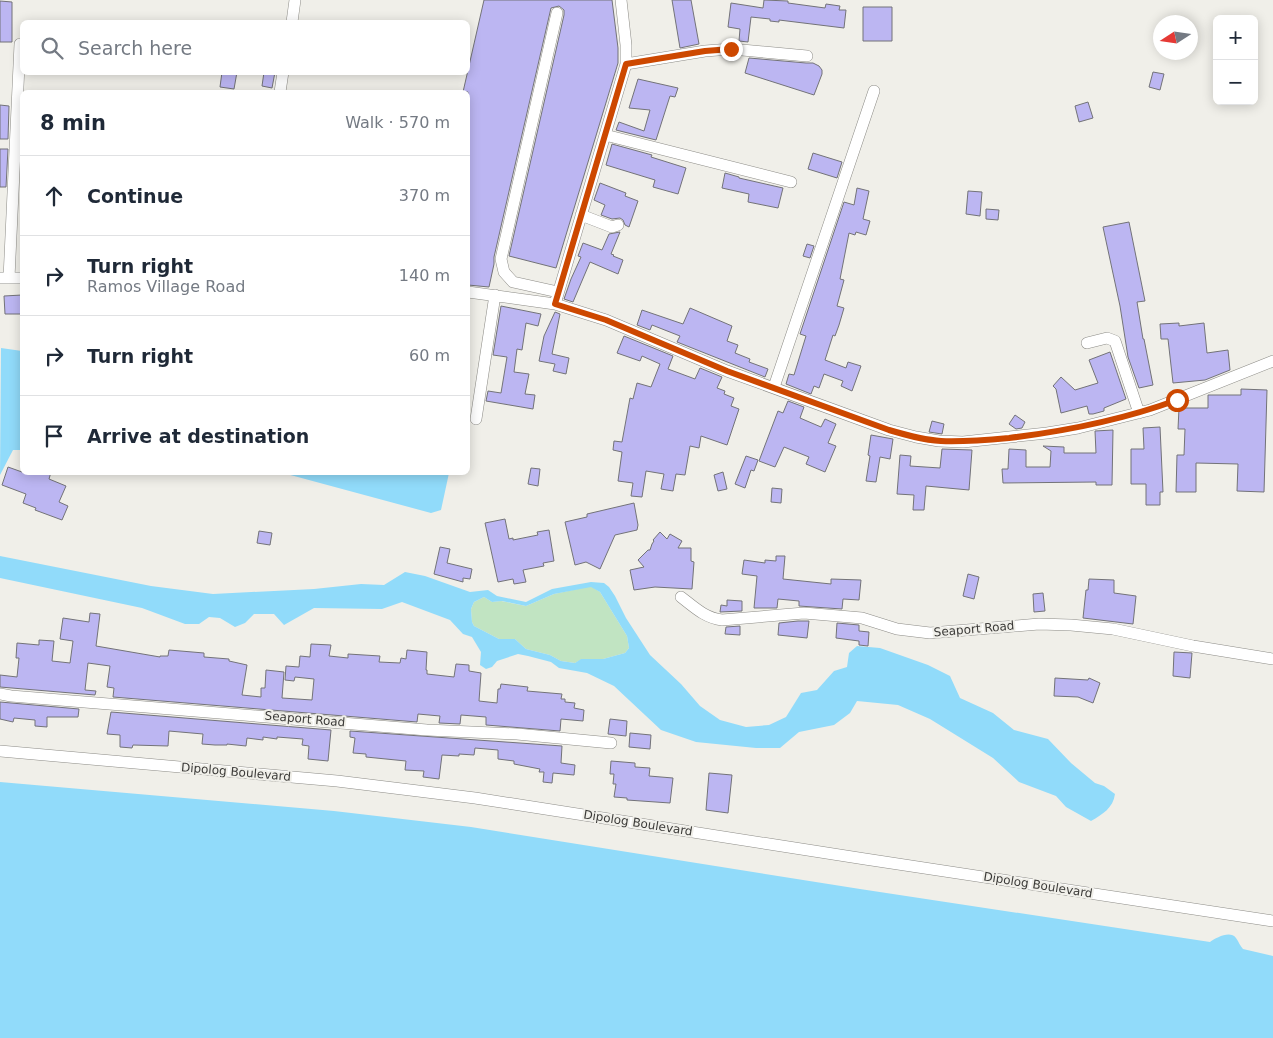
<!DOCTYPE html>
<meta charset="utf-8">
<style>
body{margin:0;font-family:"DejaVu Sans",sans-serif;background:#f6f6f7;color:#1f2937}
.controls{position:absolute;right:15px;top:15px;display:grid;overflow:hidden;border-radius:8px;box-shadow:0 2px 12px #0003}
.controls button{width:45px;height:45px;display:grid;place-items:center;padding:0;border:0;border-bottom:1px solid #e0e1e3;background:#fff;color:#1f2937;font:25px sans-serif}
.compass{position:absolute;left:1153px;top:15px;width:45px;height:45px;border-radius:50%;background:#fff;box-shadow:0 2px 12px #0003;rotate:258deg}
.stop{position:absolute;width:15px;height:15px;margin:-11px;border:4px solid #cd4800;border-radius:50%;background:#fff}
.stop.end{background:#cd4800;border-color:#fff;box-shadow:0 1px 5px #0008}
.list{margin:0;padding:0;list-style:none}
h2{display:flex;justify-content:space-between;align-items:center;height:65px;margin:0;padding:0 20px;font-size:21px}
h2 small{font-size:16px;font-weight:400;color:#747a83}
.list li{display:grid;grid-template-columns:32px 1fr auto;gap:15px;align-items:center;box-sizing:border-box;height:80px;padding:0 20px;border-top:1px solid #e0e1e3}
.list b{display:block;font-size:19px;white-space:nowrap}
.list p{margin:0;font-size:16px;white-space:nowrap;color:#747a83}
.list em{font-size:16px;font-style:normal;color:#747a83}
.icon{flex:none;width:28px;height:28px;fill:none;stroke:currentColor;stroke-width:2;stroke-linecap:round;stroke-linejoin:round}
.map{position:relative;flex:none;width:1273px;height:1038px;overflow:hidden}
.search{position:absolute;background:#fff;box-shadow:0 2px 12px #0003;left:20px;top:20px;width:450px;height:55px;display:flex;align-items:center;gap:12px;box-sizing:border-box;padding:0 18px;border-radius:8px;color:#747a83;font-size:19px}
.panel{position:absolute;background:#fff;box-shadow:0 2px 12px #0003;left:20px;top:90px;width:450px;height:385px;border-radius:8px}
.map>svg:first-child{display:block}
.green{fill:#c1e4c2}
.water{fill:#91dbfa;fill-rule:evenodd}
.building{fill:#bcb6f2;stroke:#737378}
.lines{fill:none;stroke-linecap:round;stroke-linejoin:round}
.minor-casing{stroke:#8d8c87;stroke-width:12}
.minor{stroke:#fff;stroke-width:11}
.route{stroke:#cd4800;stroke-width:6}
.labels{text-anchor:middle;stroke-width:4;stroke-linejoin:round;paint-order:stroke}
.street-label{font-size:12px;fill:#3b3a38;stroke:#f0efe9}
</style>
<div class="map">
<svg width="1273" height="1038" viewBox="0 0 1273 1038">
<rect width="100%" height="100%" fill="#f0efe9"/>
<path class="green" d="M591,586L600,592L627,636L629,648L625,653L603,659H582L575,663L561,661L550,655L526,649L515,639H499L474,626L472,622L471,609L474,602L484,597L492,602L501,601L526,606L554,594Z"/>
<path class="water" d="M1,348L22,351V450H13L0,475Z
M283,473H449L441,510L431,513Z
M0,556L151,586L213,594L314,589L361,584L384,585L405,572L425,576L470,592L488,590L497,596L526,602L552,589L591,582L604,583L609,587L615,596L626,618L650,655L681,684L700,706L720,720L746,727L769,725L786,717L801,693L817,690L834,671L847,667L849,653L857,646L880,648L928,665L950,676L960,698L993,713L1014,730L1048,739L1071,763L1095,783L1104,786L1115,794C1113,808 1103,814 1091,821L1066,807L1056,796L1019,782L993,758L930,719L898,705L857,701L850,713L834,725L799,732L780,748H756L696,742L661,730L614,686L587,673L559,668L551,662L528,656L518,654L497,661L492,667L486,669L480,665L481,652L472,637L463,634L450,620L402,602L382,609L314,608L284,625L274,614H254L245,623L235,627L220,618L209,617L199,624H185L142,608L0,578ZM591,587L600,592L627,636L629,648L625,653L603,659H581L575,663L561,661L550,655L526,649L515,639H499L474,626L472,622L471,609L474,602L484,597L492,602L502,601L526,606L554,594Z
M0,782L334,811L471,827L860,889L1210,942C1216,938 1230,930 1236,938C1239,942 1240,946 1243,949L1273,956V1038H0Z"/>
<path class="building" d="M484,0H612L618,48V63L556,268L509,256L564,15V10L559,6L551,8L494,257V264L489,287L468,285V92H463Z
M672,0H691L699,44L680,48Z
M764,0L788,1V3L825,8L826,4L840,6L839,10H846L844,28L779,20V22L770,21V19L751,17L748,42L739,41L740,29L728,27L731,3L763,8Z
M0,1L12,2V42H0Z
M863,7H892V41H863Z
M749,58L806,63H813L819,66L822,70V74L814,95L745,73Z
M222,72H237L234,89L220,87Z
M264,72H275L272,88L262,86Z
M1153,72L1164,74L1160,90L1149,87Z
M638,79L678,88L675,97L670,96L656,140L616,130L619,122L644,131L650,110L629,108Z
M1088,102L1093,118L1079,122L1075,106Z
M0,105L9,106L8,139H0Z
M612,144L652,155L651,157L686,168L678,194L653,187L655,180L606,165Z
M0,149H8L6,187H0Z
M813,153L842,162L837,178L808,169Z
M725,173L739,177V178L783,188L778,208L748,202L749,194L722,188Z
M600,183L626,193L625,196L638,201L629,227L625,225L623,220L620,218L612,219L601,215L605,205L594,200Z
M857,188L869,191L863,219L870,221L866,235L856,232L855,235L849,233L840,279L844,280L837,306L844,308L839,325L835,336L833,335L825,360L846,368L848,362L861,366L852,391L841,386L843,381L824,374L819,388L814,386L811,394L786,384L789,374L794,375L806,336L800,334L844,202L854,205Z
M968,191L982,192L980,216L966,214Z
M986,209L999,210L998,220L986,219Z
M1129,222L1145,301L1137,302L1143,339H1144L1153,385L1139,388L1128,357L1120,306L1103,227Z
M620,232L611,254L614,255L613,256L623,260L618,274L590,262L573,302L564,299L571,279L581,257L578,256L583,243L602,250L609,234Z
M807,244L814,246L810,258L803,256Z
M22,295V314H5L4,296Z
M501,306L541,314L538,326L526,323L522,350L517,349L514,372L529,374L525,394L535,395L533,409L486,401L488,391L501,393L507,357L493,355Z
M690,308L732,326L727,341L738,345L735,353L750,359L749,362L768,369L765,377L677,342L680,336L652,325L650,330L637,325L642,310L683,324Z
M555,312L560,314L552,354L569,358L566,374L553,371L555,364L539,361L544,336Z
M1179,323V326L1204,323L1207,353L1228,350L1230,370L1205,380L1173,383L1168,339H1161L1160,324Z
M624,336L673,356L668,369L695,379L700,368L722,377L717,388L725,391L724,394L734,398L731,406L739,409L727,445L701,436L699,448L690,446L685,475L676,474L673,491L661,489L664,474L646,471L642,497L631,496L633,483L618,481L622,452L613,450L614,441L622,442L630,398L633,399L637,383L651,387L660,364L642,356L640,361L617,353Z
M1110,352L1126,399L1104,408V411L1093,414H1089L1087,406L1061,413L1056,389L1053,386L1061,377L1075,390L1098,383L1089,360Z
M1241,389L1267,390L1264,492L1237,491L1238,464L1196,463V492H1176L1177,455H1184L1185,429H1178L1179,408H1208V395H1241Z
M788,401L804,407L800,418L821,427L825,419L836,424L828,443L836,446L825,472L806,464L809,457L784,447L775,467L759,461L778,411L783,413Z
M1015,415L1025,422L1022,428L1016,429L1009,424Z
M932,421L944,424L942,434L929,432Z
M1160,427L1163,492H1160V505H1146V484H1131V449H1144L1143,428Z
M1113,430L1112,485H1096V482L1003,483L1002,469H1008L1009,449L1026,450V467H1050L1051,451L1043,446L1064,447V453H1096L1095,431Z
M871,435L893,439L890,459L880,457L876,482L866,481L870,456L868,455Z
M942,449L972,450L969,490L926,486L924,510H913L914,495L897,494L900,455L911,456L910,466L940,468Z
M746,456L758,460L754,471L751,470L745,488L735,484Z
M8,467L22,472H51L49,479L66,486L59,502L68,506L62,520L35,510L36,508L23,503L26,494L2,485Z
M531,468L540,469L538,486L528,484Z
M723,472L727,489L718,491L714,475Z
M772,488L782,489L781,503L771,502Z
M634,503L638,525L637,530L615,535L600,569L586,562L575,565L565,522L587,517V514Z
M505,519L509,539L513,538V540L538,535L537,532L549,530L554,561L543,563L544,566L523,570L526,582L514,584L513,579L498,582L485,523Z
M259,531L272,533L270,545L257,543Z
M660,532L667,539L670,534L682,541L678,548H691V561L694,562L692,589L655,587L634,590L630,570L644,567L638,560L648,550H650L652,544L654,541L653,540Z
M440,547L450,549L447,563L472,569L470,579L463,578V582L434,574Z
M776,556H785L783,579L831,584V579L861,580L859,600L843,599L842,609L799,606V601L778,599L777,608H754L757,576L742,574L744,560L765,563V560L776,561Z
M968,574L979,577L974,599L963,596Z
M1089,579L1114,580V593L1136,596L1133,624L1083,618L1086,590H1088Z
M1043,593L1045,611L1034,612L1033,594Z
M727,600L742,601V611L720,612L721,605L727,606Z
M90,613L100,614L96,646L160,657V656H168L169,650L204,653V657L229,659V661L247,665L242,695L261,697V688H265L266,670L284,672L282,698L312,700L314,679L295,677L294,681L285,680L286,666L299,667L300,656L310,657L311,644L331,645L329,656L348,658V654L380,656L379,662L400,663L401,658L406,659L407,650L427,652L426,670H427V674L454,677L456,664L469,665V671L481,673L479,701L497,703L498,689H500L501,684L528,687L527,691L562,694L561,699H565V702L575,703L574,708L584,710L583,721L561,719L560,731L486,725V717L461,715L460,724L439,723L440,716L418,714L417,722L113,697L114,688L107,687L110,666L88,663L85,690L96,691L95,695L0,687V675L17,677L19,658H16L17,643L39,645V640L54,641L52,661L70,663L73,641L60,639L63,618L89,622Z
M798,621H809L807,638L778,635L779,623Z
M837,623L859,625V631L869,632L868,646L859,645V641L836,638Z
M740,626V635L725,634L726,627Z
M1174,652L1192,653L1190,678L1173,676Z
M1055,678L1088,680L1089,678L1100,683L1093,703L1078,697L1054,696Z
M0,702L79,709L78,717H47V727L35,726V720L14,718L13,722L0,719Z
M111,712L331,730L328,761L308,759L309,746L302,745L303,739L277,737V739L263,737V740L247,738L246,746L227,744V745H215L202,744L203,734L169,731L168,746L133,745L132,748L120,747V735L107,734Z
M610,719L627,721L626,736L608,734Z
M350,731L562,746L561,763L575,765L574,775L553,773L552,783L543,782L544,772H539L540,769L514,764V761L498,759V750L475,748L474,755L459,754V756L442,755L439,779L423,777L424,771L405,770L406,761L366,757V754L353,753L355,738L350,737Z
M630,733L651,735L650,749L629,747Z
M611,761L635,763V767L650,768L649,776L673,778L670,803L627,800V798L614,797L616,784H613L614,774H610Z
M709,773L732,775L728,813L706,810Z"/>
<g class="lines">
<g class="minor-casing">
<path id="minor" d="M557,13L501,259L504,272L513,282L558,292
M292,22L295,0
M626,64L705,51L731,49L807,56
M280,92L283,72
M605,135L791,182
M581,215L612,227L618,225
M0,278H22
M9,278L20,44
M468,292L555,304L626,64V45L621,0
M555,304L606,320L727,371L889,430L916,437L939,441L963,442L1047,433L1078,428L1150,410L1273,361
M1087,343L1107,338L1115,341L1139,413
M774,387L874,91
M476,419L495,295
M681,597C694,607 705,618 722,620L804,613L862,618L897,629L930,633L1039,624L1071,625L1113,629L1193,646L1273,659
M0,694L11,696L427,730L517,734L611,743
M0,751L337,781L475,798L865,859L1273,921"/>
</g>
<use href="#minor" class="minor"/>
</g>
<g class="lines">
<path class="route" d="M731,49L705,51L626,64L555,304L606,320L727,371L889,430C906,435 923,440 941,441C964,442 987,440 1009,438C1067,431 1122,420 1177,400"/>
</g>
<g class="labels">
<g class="street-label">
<text transform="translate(974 629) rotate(-5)" y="4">Seaport Road</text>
<text transform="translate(305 719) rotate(5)" y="4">Seaport Road</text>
<text transform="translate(236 772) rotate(5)" y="4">Dipolog Boulevard</text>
<text transform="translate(638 823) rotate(9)" y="4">Dipolog Boulevard</text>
<text transform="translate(1038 885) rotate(9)" y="4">Dipolog Boulevard</text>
</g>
</g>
</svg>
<div class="controls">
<button>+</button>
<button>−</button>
</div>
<svg class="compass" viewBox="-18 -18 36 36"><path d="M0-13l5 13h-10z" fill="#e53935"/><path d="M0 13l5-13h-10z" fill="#747a83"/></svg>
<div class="stop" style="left:1177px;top:400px"></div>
<div class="stop end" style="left:731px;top:49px"></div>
<div class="search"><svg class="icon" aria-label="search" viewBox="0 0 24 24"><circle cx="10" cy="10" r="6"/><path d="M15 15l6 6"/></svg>Search here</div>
<section class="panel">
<h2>8 min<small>Walk · 570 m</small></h2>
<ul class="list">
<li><svg class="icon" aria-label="ahead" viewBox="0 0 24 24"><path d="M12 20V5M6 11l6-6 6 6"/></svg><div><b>Continue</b></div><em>370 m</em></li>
<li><svg class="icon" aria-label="right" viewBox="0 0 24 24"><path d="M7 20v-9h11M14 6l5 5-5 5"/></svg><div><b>Turn right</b><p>Ramos Village Road</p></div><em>140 m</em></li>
<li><svg class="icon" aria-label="right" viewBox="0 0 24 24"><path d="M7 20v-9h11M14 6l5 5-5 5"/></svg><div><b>Turn right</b></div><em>60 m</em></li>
<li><svg class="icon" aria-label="arrive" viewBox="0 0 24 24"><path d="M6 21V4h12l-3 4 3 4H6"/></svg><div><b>Arrive at destination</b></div></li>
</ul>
</section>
</div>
